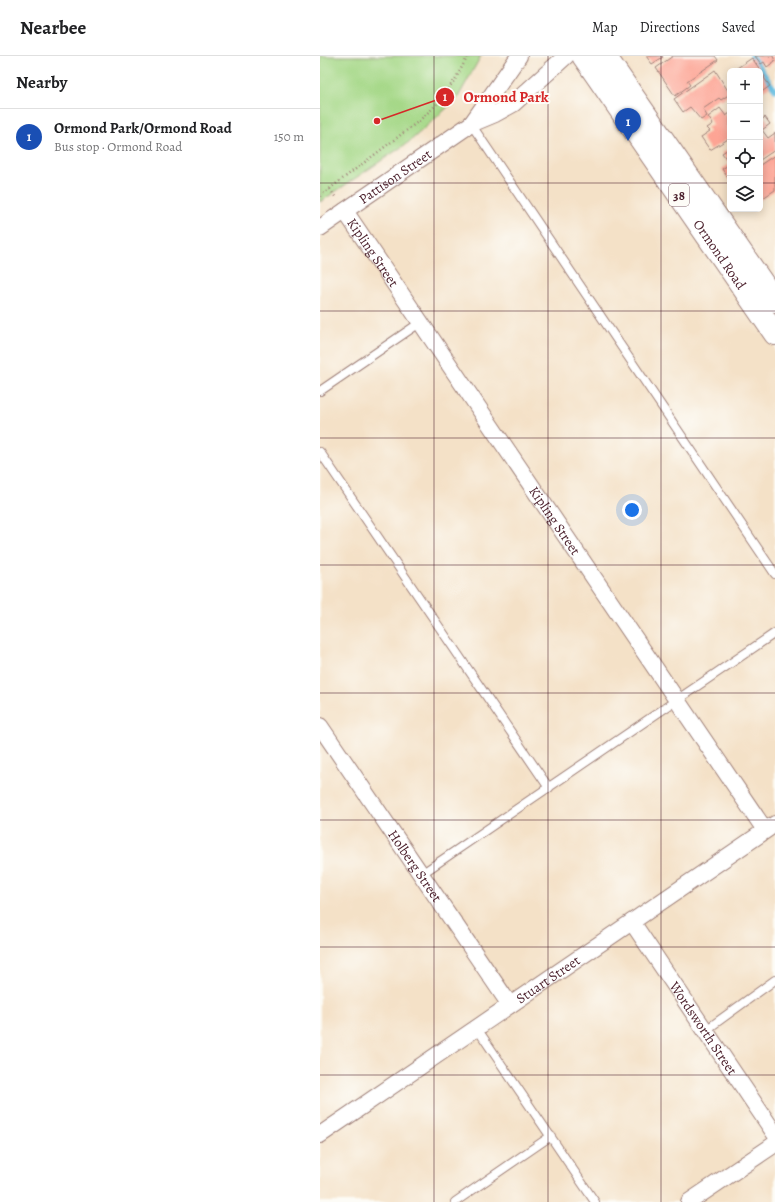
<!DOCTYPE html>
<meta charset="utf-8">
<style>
body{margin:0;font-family:Alegreya,serif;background:#f2f2f2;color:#202124}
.controls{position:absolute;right:12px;top:12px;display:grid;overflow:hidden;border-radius:6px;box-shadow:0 2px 10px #0003}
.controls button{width:36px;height:36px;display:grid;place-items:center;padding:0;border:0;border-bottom:1px solid #e0e0e0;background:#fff;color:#202124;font:20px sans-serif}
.you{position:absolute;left:312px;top:454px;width:14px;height:14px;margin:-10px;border:3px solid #fff;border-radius:50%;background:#1a73e8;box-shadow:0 0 0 6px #1a73e833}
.badge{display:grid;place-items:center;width:26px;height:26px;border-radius:50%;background:#1f6fb2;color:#fff;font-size:13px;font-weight:700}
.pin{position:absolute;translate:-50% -33px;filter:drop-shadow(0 1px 2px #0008)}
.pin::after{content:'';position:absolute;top:21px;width:14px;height:12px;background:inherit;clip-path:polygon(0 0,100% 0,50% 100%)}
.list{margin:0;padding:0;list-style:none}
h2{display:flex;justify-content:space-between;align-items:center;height:52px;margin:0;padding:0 16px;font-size:17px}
h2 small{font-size:13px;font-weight:400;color:#757577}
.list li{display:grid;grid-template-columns:26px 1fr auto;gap:12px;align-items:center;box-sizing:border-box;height:56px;padding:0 16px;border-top:1px solid #e0e0e0}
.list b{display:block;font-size:15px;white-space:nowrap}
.list p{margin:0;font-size:13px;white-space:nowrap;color:#757577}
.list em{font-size:13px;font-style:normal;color:#757577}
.icon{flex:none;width:22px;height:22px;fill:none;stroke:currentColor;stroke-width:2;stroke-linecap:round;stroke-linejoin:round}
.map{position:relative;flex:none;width:455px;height:1146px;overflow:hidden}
header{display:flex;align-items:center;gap:24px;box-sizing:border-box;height:56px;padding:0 20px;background:#fff;border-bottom:1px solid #e0e0e0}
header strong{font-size:19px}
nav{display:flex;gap:22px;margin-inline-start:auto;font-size:14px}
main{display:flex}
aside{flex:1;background:#fff}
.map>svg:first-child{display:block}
.green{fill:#a6d888;stroke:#787c5a}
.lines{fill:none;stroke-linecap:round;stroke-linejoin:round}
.stream{stroke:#62bce0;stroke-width:5}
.building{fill:#fda494}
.service-casing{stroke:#9f8079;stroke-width:10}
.minor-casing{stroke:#9f8079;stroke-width:18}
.primary-casing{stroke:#9f8079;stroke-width:24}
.path{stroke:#9f8079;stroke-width:2.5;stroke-dasharray:1 3;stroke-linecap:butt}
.service{stroke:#fff;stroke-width:8}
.minor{stroke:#fff;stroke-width:16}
.primary{stroke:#fff;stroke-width:22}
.grid{fill:none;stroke:#4a1f2b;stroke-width:1;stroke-opacity:0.55}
.labels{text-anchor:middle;stroke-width:4;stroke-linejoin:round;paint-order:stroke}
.shield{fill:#fdfcf7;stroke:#806168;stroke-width:1}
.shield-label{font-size:13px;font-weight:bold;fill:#4a1f2b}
.street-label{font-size:14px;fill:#4a1f2b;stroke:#fdfcf7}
.leader{fill:none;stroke:#d62828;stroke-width:1.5}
.callout-dot{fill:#d62828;stroke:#fdfcf7;stroke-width:1.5}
.mark-label{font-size:12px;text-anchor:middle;font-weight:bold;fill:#fff}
.callout-label{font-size:15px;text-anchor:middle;font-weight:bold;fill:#d62828;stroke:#fdfcf7;stroke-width:4;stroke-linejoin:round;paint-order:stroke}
</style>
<header>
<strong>Nearbee</strong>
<nav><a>Map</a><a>Directions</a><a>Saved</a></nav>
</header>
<main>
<aside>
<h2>Nearby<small></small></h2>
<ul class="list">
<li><span class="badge" style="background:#1a4fb4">1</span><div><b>Ormond Park/Ormond Road</b><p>Bus stop · Ormond Road</p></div><em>150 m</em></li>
</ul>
</aside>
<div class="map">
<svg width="455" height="1146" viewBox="0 0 455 1146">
<rect width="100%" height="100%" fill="#fdfcf7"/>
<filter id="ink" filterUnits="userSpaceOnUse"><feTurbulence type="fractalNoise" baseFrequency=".025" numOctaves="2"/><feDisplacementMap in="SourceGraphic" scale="8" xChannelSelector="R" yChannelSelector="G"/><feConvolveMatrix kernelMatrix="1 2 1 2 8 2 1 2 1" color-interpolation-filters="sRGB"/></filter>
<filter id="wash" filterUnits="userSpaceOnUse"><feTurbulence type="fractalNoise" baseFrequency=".012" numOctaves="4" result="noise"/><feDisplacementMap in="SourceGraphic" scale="16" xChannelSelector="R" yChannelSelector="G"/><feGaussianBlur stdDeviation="0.9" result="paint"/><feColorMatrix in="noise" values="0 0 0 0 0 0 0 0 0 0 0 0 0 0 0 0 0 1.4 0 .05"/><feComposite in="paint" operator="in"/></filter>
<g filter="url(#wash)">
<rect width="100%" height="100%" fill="#f4e1c7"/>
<path class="green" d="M0,0H161L137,43L89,86L0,146Z"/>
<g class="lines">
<path class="stream" d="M432,0L455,34"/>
</g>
<g id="blocks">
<path class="building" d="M326,0H342L343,1L332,8Z
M353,0H395L398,4L367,25L370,29L355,40L336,12Z
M435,0H453L455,5L447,11L444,6L441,8Z
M432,2L445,21L444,22L450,30L440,37V15H419L417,12Z
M395,14L410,38L401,44L399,42L383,53L387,60L381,64L370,51L363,56L354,43Z
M400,52L406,60L410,57V82L390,94L381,81L390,75L387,72L393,68L388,61Z
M445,61L450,68L442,74L448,82L455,77V94L440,104V65Z
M410,92V125L402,113L410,108L402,97Z
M455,99V134L440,144V109Z"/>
</g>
</g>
<g filter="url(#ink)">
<use href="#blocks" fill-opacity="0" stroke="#9f8079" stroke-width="1"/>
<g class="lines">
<g class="service-casing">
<path id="service" d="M151,68L455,518
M0,335L101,266
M0,396L229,732
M100,819L455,577
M156,971L275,1146
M386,974L455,924
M135,1146L231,1080"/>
</g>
<g class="minor-casing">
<g id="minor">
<path d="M152,67L199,0"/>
<path id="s1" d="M25,155L445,774"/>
<path id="s2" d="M0,172L151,68L175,58L193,48L246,0"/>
<path id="s3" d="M0,670L190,949"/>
<path id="s4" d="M312,866L455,1078"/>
<path id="s5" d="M0,1079L455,768"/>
<path d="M369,1146L455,1088"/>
</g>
</g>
<g class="primary-casing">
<g id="primary">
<path id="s6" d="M263,0L455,278"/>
<path d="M285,0L455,245"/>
</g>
</g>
<path class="path" d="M10,133L16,142
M0,140L99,65L118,47L136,22L148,0"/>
<use href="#service" class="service"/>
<use href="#minor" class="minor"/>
<use href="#primary" class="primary"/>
</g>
</g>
<path class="grid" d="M114,0V1146M228,0V1146M341,0V1146M0,127H410M440,127H455M0,255H455M0,382H455M0,509H455M0,637H455M0,764H455M0,891H455M0,1019H455"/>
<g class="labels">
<rect class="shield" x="349" y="128" width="20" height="22" rx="3"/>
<g class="shield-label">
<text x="359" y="144">38</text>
</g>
<g class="street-label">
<text dy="5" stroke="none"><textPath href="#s2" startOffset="91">Pattison Street</textPath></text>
<text dy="5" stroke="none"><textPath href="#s1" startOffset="50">Kipling Street</textPath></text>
<text dy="5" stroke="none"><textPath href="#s6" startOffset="241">Ormond Road</textPath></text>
<text dy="5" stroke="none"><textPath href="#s1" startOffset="374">Kipling Street</textPath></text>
<text dy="5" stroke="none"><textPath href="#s3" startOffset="169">Holberg Street</textPath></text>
<text dy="5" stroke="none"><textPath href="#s5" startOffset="276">Stuart Street</textPath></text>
<text dy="5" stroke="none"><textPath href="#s4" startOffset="128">Wordsworth Street</textPath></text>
</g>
</g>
<path class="leader" d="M57 65L125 41"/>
<g class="callout-dot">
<circle cx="57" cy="65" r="4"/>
<circle cx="125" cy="41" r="10"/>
</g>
<g class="mark-label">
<text x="125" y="45">1</text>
</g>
<g class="callout-label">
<text x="186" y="46">Ormond Park</text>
</g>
</svg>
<div class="controls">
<button>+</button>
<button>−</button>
<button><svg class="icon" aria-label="locate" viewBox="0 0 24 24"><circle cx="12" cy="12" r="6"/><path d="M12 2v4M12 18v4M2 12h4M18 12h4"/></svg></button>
<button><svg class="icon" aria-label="layers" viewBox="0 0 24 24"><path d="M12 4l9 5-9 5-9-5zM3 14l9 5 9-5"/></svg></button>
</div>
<div class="you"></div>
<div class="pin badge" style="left:308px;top:85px;background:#1a4fb4">1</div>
</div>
</main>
